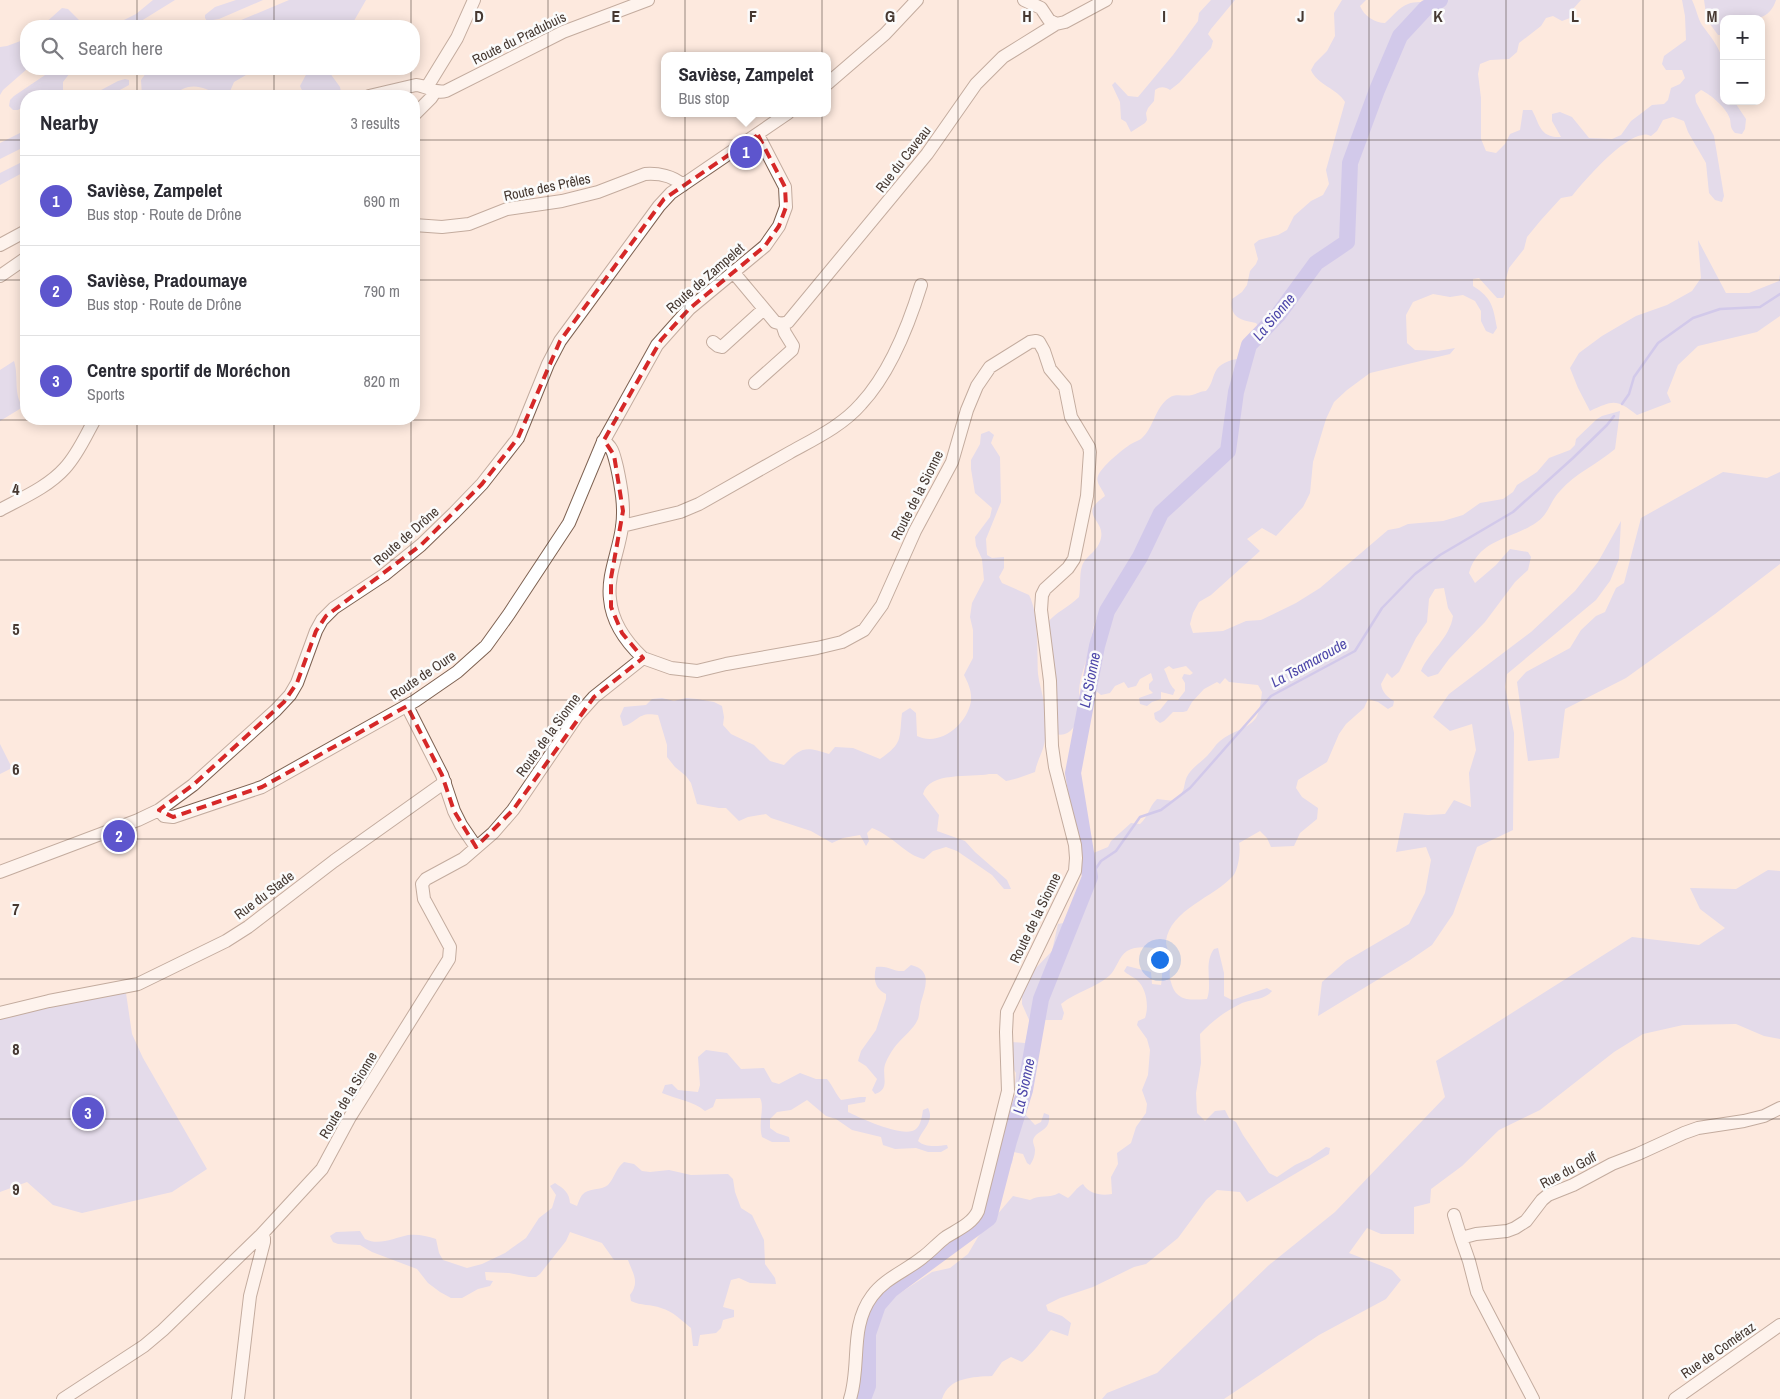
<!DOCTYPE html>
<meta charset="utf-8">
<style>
body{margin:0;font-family:"Archivo Narrow",sans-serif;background:#f2f2f3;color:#2b2b33}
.controls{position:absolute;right:15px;top:15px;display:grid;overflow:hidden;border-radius:10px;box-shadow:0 2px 12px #0003}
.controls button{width:45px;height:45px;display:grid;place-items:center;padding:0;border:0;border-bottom:1px solid #e1e1e2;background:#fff;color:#2b2b33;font:25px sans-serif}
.you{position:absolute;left:1159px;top:959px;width:18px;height:18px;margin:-12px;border:4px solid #fff;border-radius:50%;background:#1a73e8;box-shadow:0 0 0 8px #1a73e833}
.badge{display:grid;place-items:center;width:32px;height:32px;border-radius:50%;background:#5d55cd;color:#fff;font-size:16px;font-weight:700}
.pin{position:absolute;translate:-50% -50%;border:2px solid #fff;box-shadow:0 1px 5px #0006}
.popup{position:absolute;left:661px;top:52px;width:170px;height:65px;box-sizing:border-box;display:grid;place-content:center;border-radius:10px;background:#fff;filter:drop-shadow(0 1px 4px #0005);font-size:16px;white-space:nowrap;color:#7c7c81}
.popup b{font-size:19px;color:#2b2b33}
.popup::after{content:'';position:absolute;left:50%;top:100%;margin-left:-10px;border:10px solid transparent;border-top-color:#fff}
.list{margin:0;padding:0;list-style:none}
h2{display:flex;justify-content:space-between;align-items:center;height:65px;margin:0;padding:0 20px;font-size:21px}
h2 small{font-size:16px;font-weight:400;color:#7c7c81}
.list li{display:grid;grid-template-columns:32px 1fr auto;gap:15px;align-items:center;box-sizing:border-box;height:90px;padding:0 20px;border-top:1px solid #e1e1e2}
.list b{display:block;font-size:19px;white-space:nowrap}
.list p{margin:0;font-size:16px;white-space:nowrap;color:#7c7c81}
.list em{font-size:16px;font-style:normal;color:#7c7c81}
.icon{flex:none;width:28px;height:28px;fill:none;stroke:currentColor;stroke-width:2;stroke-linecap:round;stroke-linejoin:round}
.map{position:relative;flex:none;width:1780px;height:1399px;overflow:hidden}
.search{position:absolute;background:#fff;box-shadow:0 2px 12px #0003;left:20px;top:20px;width:400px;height:55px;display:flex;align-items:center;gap:12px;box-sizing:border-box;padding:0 18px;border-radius:20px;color:#7c7c81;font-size:19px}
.panel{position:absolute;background:#fff;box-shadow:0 2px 12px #0003;left:20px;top:90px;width:400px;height:335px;border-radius:20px}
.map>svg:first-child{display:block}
.green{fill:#c5c9f9}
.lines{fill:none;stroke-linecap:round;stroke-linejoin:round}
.stream{stroke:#9ea2f8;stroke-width:2.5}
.river{stroke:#9ea2f8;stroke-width:16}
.minor-casing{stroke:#7d6151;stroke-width:14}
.minor{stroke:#fff;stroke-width:12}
.marked{fill:none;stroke:#d62828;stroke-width:4;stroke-dasharray:10 6;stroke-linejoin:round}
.grid{fill:none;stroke:#453831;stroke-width:1;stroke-opacity:0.55}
.labels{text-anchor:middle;stroke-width:5;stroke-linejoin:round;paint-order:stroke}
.street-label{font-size:14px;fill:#453831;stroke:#fbfbfb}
.water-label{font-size:15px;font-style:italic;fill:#4c46a9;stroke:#fbfbfb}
.grid-label{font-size:16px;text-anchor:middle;font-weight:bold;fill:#453831;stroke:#fbfbfb;stroke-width:5;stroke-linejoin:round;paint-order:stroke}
</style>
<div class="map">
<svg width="1780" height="1399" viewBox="0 0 1780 1399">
<rect width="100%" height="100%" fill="#fde9de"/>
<path class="green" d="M153,0H175L133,26H112L136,14Z
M236,0H263L219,19L207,21L205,18V15L215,7Z
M289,0H366L351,26H227Z
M1211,0H1235L1211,29L1208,34L1213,41L1211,48L1179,83L1170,90C1165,87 1161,86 1155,90L1154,101L1148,108L1146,113L1147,120L1145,123L1131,132L1126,122L1121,119L1120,102L1112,85L1115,82L1128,96L1138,97L1173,55L1198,21L1199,13Z
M1342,0H1366L1360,6C1364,16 1375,23 1385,23C1392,17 1399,7 1408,4C1415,1 1425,3 1433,0H1581L1573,9L1570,18L1562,21L1553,16L1546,18L1541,26L1519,43L1517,52L1509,59L1490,60L1480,64L1478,74L1481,98V139L1486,151L1496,153L1505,144L1510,134L1520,130L1523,110H1532C1540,125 1540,138 1561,137L1552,121V114L1560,112L1572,117L1589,138L1612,139L1621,135L1631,121L1643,112L1652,105L1664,104L1668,100L1671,88L1680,84L1685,78L1682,70H1666L1662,64L1664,56L1686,40L1685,16L1682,0H1692C1696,8 1698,19 1702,25C1710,36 1718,45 1722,58C1726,72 1724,87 1724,101H1734L1746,119L1745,129L1742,134L1735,133C1730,128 1731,125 1730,119C1727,108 1710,94 1701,90L1695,95L1696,102L1714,136L1724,196L1722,202L1715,200L1709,193L1706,163L1688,132L1684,121L1673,117L1663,120L1657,131L1651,136C1648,135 1646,134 1643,135C1622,137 1585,180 1572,196L1561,198L1541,220L1527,237L1524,249L1509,268L1505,282V294L1503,298H1497L1479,278L1473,279V286C1492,298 1493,306 1497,328L1493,334L1486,331L1481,321V311L1475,301L1463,295L1450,297L1433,294L1413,302L1406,315L1407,343L1415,350L1438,351L1455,348L1450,354L1370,373L1347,390L1334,402L1326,419L1313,462L1310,493L1303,507L1276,536L1262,528L1247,539L1260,551L1211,595L1199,602L1193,613L1190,624L1193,633L1223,631L1246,621L1261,620L1296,603L1320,588L1388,530L1399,528L1408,524L1443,521L1463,515L1480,503L1503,499L1513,492L1517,485L1537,472L1549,458L1570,450L1575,445L1576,439L1597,419L1602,416L1620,411L1615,449C1598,464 1575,473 1560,491C1550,501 1549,514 1537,522C1512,540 1479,538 1469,573L1475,583L1496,565L1510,549L1528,552L1531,557L1528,570L1515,582L1485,622L1449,659L1438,674L1428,677L1421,671C1429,652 1450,638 1453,616L1448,608L1444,588L1435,589L1429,599L1427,622L1416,638L1399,672L1392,678L1387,673L1381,684C1382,692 1387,697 1394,701L1393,706L1388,709L1378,702L1368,699L1364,708L1346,724L1339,734L1327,762L1298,780L1296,788L1302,797L1318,808L1317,819L1300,833L1294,846L1271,847L1267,838L1260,831L1239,843C1241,851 1238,870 1233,876C1214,897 1170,910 1166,941C1166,948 1170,953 1171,959C1171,967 1168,975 1171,982C1176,1002 1190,1000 1207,999C1213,983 1203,964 1214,949L1218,948L1224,973V996L1232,1000L1267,988L1272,991C1265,1000 1252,999 1242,1003C1226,1011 1213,1020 1200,1034L1201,1063L1196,1093L1197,1113L1205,1121L1215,1111L1225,1110L1229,1118L1236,1122L1243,1135L1269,1173L1277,1177L1295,1165L1310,1158L1326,1147L1330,1148L1329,1154L1247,1202L1240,1192L1217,1190L1206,1200L1178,1238L1146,1264L1134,1267L1093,1287L1060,1298L1046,1305L1048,1311L1062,1316L1071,1323L1068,1336L1051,1330C1041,1341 1034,1352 1022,1362L1011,1357L1002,1362L992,1376C973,1377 949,1377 942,1399H867L871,1376L875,1333L880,1313L885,1303L932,1272L950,1268L968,1254L978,1237L1013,1196L1030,1200C1040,1194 1049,1199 1059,1193L1068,1198C1074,1193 1076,1188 1083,1184C1089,1194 1101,1196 1112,1194L1111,1177L1118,1164L1117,1153L1131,1143L1136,1127L1146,1113L1147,1104L1142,1090L1148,1075L1150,1050L1147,1039L1137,1025L1138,1021L1145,1018C1149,1007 1147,989 1137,980C1134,977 1128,975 1124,971L1127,966L1151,972L1152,984L1161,985C1163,973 1163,956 1154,948C1145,947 1135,946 1127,951C1118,957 1117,969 1109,976C1095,988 1076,992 1061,1004L1064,1013L1062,1020H1043L1040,1024L1027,1104L1024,1113L1035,1125L1041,1122L1044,1113L1049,1115C1051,1133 1035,1129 1033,1141C1033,1144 1035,1147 1035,1150C1035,1156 1033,1160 1030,1165L1027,1163L1023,1154L1014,1152L1012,1163L1007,1167L1003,1164L1010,1142V1136L1006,1127V1119L1017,1091L1015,1086L1016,1073L1009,1062L1011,1042L1025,1043L1030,1022L1022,1004V993L1034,970L1052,951L1058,924L1069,922L1087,902L1092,891L1091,854L1108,847L1111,841L1131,823L1140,824C1149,816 1148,808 1157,799L1174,801C1189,790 1181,783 1190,772C1195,766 1202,761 1207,756C1212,751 1215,745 1220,741C1231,731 1247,730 1256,718C1260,711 1261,700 1262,692L1258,685L1229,682L1225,678L1220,684L1217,682L1204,689L1192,702L1187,711L1183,712H1173L1164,721L1160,723L1155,719L1154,713L1160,710L1168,700H1178L1185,691V683L1182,678L1184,674L1190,675L1193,673L1186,666L1173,669L1169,666L1164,669C1168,676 1168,683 1175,690L1173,695L1161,692V699L1152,702L1147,706L1140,704L1139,698L1153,693L1149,689V684L1153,680L1151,673L1140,679L1136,686L1128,688L1124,682L1115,686L1110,693L1101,695L1095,690L1094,681L1102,642V635L1108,619V615L1100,613C1093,622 1092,634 1090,646C1087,661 1080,675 1079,691C1079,698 1080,707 1079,714C1077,726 1068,738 1056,734L1047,623C1056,612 1069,607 1079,597C1081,588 1079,575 1082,566C1086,555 1098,552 1101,538C1105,518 1077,516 1105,496C1103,489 1095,483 1098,476C1101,467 1123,449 1131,444C1134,442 1138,441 1141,439C1154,428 1155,407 1169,398C1176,393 1184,397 1192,395C1197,394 1200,391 1206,391C1213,384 1212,376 1217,369C1223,361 1237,358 1246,359L1247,353L1260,343L1264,334L1256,323C1242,320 1229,318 1232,299L1242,292L1247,285L1250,271L1256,264L1258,259L1254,244L1259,240L1278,235L1287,230L1294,216L1311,201L1323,195L1329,184L1326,170L1345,102C1337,88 1317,85 1311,70L1315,63L1327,51L1335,36L1334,13Z
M1704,0H1776C1768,25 1745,19 1724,19V35H1718L1707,20Z
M62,8L68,9L81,22L82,26H42Z
M26,39L27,69L3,90L0,95V47L7,46Z
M54,69H73L63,82V90L60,96H26V105L18,110H13L9,106L10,100L14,96Z
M149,69H250L246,75L234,82L228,96H216C206,85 184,82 175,96H142L141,80Z
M309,69H327L340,87L341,92L337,96C324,96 305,101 300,86Z
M125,79L129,80V85L109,96H90L118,81Z
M26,130V146L0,159V143Z
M26,160V171L0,185V173Z
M1698,240L1726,293H1749L1779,281L1780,274V316L1757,332L1698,346L1678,365L1667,393L1671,402L1637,415C1616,399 1614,400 1590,411L1578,388L1570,368L1579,353L1602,336L1636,316L1667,305L1692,291L1701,278Z
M14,361C19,377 13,394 23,407L0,421V370Z
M989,431L994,435L991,443L1000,457L1001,502L986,539L987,555L992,558L1004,557V568L999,577L1002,583L1029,595C1039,614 1037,652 1038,674C1039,684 1043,694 1044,704C1046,715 1046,728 1045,739C1044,751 1037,760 1035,772C1027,775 1014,780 1006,781L997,774H989C970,778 929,771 923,794L939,815L937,831L965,841L975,852L1007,880L1011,889H1004L992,875L957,851L946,847L933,851L924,859C907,856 892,835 872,828L867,833L869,841L866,846L860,835L843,838L832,843L811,831L771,818L766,814L748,817L739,821L726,808H719L697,804L691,783L686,776L675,767L667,757V745L658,715C637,711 639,722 623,726L620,716L624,707L646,705L652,699L662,698L674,701L686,698L697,699L714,702L722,706L724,717L723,725L731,734L754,745L770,761L784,765C801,747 805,746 829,754L835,747L853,748L880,759C903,743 899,740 902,713L910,708L916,713L917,736C940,747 967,725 971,701C972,691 968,683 964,675L973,658V630L970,617L972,603L984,580L982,559L976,546L975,537L990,517L992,508L975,493L971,469V460L980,444L981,434Z
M1723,472L1767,478L1780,472V564L1715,614L1626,678L1565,709L1559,758L1528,761L1517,682L1526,672L1570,648L1581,630L1596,616L1605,612L1616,588L1624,583L1641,518Z
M1621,521L1619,559L1610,581L1596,600L1507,674L1505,687L1514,733L1513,830L1477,847L1453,914L1432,945L1410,960L1318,1016L1322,982L1346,961L1409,924L1425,893L1431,860L1426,847L1396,852L1404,813L1428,815L1445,814L1454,800L1471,807L1469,773L1476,750L1472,724L1450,731L1433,717L1449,694L1531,632L1575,591L1598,562Z
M0,744L12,768L0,774Z
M1768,870L1780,871V1039L1764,1036L1736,1024L1683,1025L1643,1034L1614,1052L1540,1110L1499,1130L1462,1166L1431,1189L1430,1203L1414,1207V1234H1381L1367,1228L1349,1253L1392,1270L1401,1280L1386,1299L1319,1335L1224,1399H1102L1107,1393L1157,1373L1269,1265L1335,1212L1445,1097L1436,1061L1632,937L1699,945L1725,928L1700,909L1690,888L1736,889Z
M911,965C932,970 926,986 921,1002C919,1008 920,1016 917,1021C913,1029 905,1035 899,1042C894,1047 889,1055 886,1062C880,1074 892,1089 875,1094L872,1090L877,1079L866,1066L858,1061L861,1051L876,1030L886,999V994C875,989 873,979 876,967C890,965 892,972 904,971Z
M126,993L132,1034L143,1058L207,1169L172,1192L82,1213L53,1205L27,1182L0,1192V1018L47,1006Z
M706,1050L727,1053L741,1069L764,1068L772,1082L779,1084L800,1073L816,1079H827C833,1086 835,1093 841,1100L860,1097H866L865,1102L848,1105V1112C860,1118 905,1139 916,1129C921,1125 922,1116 923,1110L928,1108C935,1122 922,1129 918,1141C925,1148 938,1146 947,1145L948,1148L941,1152H928L916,1148L895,1149L883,1145L881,1137L852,1130L836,1119L826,1116L807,1100L791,1110L777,1112L770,1119V1128L777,1133L789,1137L790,1142H772L762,1137C758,1122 765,1107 760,1098L716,1099L713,1107L705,1111C693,1101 676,1099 662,1093L665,1085L672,1084L678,1090L698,1092L700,1085L698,1057Z
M624,1162L634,1164L642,1171L650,1172L669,1170L691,1175L728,1174L733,1179L735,1192L741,1208L752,1215L764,1240L765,1264L775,1278L776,1284L750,1283L739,1278L731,1280L723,1307L734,1310V1317L723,1320L721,1328L716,1333L700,1335L698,1346H693L691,1328C682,1321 673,1311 661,1308C651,1304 641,1306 631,1301L630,1295C640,1282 633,1274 628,1260H614L602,1243L570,1232L566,1241L540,1274L536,1277H529L509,1273L485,1272L486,1280L493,1281L490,1286L478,1289L462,1298H451L440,1292L428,1283L417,1269L372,1252L360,1245L338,1244L333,1242L330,1236L336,1232L360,1231L365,1239C379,1246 394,1238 408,1235C418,1234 427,1236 436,1239L439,1253L443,1260L467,1268L482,1264L505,1253L526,1238L539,1218L552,1208L556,1195L550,1186L555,1183C564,1189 569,1192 570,1203L577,1206C578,1203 580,1198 582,1195C589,1187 601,1191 608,1185C615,1177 616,1168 624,1162Z"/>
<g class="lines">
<path class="stream" d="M1622,404L1629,394L1634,377L1658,343L1693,318L1720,309L1760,307L1780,294
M1090,877L1101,861L1116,851L1140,817L1161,810L1190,788L1271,696L1355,651L1382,608L1415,574L1440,555L1513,512L1573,458L1607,425L1614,416"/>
<path class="river" d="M863,1399L868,1386V1334L878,1305L891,1290L989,1218L1009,1141L1025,1090L1041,999L1090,877L1073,773L1097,646L1107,611L1140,557L1161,513L1228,451L1236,392L1249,345L1278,315L1316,263L1347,242L1350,163L1377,90L1400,36L1426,8L1440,0"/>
<g class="minor-casing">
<path id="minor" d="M1024,0L1041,8L1049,20L1056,24L1065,22L1106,0
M827,84L885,34L917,0
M427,87L457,38L474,0
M369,96L416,85C428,86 434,94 446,91L563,32L648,0
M414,115L431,98L435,92
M414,225L442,227L469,224L507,209L562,201L598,192L645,174C658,173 673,176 683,185
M0,245L26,231
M734,273L775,322L782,324L788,322L927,154L976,84L1003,57L1056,24
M0,276L26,258
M713,342L718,346L722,347L764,309
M755,383L792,350L793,346L785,333L782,324
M603,441C613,446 614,456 617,467C621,486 625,507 622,527C619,551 607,575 610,599C612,623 626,642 643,658
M0,510C22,498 48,487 65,468C78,454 86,435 95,419
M622,526L680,512L699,504C729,487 759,470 789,453C814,439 842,426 861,404C889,374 909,324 921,285
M407,706L442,775L454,811L461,825L476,847
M159,810L164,816L173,817L262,787L415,701L457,672L486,646L509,614L569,523L602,444L657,345L689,309L765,246L779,226L786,207L785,187L758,135
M0,872L138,820L159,810L193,785L276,710L290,695L297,683L316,631L322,620L334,608L384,575L421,545L454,513L482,484L518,438L548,364L560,341L659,206L671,193L788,113
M0,1013L49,1001L138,984L226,941L248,927L334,861L445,782
M1454,1215L1461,1238
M63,1399L144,1346L163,1330L261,1235L322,1169L350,1117L449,959L450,947L424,899L422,884L426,879L463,859L493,833L513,810L577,716L594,697L643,658L671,668L697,671L726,664L817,648L842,642L864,630L882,605L915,531L952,462L967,410L977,386L990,367L1030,342L1036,341L1039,342L1044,351L1050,369L1065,387L1071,417L1089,447L1090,452L1087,496L1074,559L1068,568L1045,589L1042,595L1041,610L1050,681L1052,746L1055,767L1075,845L1076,858L1075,871L1007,1012L1006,1032L1008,1091L978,1211C972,1224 957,1230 946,1237C938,1243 931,1251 923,1257C906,1271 885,1278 872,1296C849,1327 861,1365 850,1399
M238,1399L250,1296L264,1242V1238L261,1235
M1533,1399L1477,1292L1469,1261L1461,1238L1476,1234L1507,1231L1515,1228L1526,1221L1542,1200L1548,1195L1573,1185L1612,1164L1638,1154L1684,1133L1698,1128L1744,1121L1764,1116L1780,1108
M1675,1399L1780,1325"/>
</g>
<use href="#minor" class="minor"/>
</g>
<path d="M0 0H1780V1399H0ZM758,135L785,187L786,207L779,226L765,246L689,309L661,340L604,440L614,455L623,511L611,578V607L622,633L643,658L594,697L513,810L476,847L454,811L442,775L407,706L262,787L173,817L159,810L193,785L284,702L297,683L316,631L326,616L421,545L482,484L518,438L560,341L664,199Z" fill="#fde9de" fill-opacity=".55" fill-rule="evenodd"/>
<path class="marked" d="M758,135L785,187L786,207L779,226L765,246L689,309L661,340L604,440L614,455L623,511L611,578V607L622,633L643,658L594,697L513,810L476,847L454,811L442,775L407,706L262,787L173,817L159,810L193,785L284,702L297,683L316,631L326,616L421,545L482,484L518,438L560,341L664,199Z"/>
<path class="grid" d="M137,0V26M274,0V26M411,0V26M548,0V1399M685,0V1399M822,0V1399M958,0V1399M1095,0V1399M1232,0V1399M1369,0V1399M1506,0V1399M1643,0V1399M137,69V96M274,69V96M411,69V96M0,140H26M414,140H1780M0,280H26M414,280H1780M137,419V1399M274,419V1399M411,419V1399M0,420H1780M0,560H1780M0,700H1780M0,839H1780M0,979H1780M0,1119H1780M0,1259H1780"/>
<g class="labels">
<g class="street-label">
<text transform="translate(519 38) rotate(-26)" y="5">Route du Pradubuis</text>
<text transform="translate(903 159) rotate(-52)" y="5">Rue du Caveau</text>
<text transform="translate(547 187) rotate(-12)" y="5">Route des Prêles</text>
<text transform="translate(705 278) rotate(-41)" y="5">Route de Zampelet</text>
<text transform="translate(917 495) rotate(-63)" y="5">Route de la Sionne</text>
<text transform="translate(406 536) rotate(-41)" y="5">Route de Drône</text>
<text transform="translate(423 675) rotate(-34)" y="5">Route de Oure</text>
<text transform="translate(548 735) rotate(-54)" y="5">Route de la Sionne</text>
<text transform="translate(264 895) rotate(-37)" y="5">Rue du Stade</text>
<text transform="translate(1035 918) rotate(-64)" y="5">Route de la Sionne</text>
<text transform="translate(348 1095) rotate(-59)" y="5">Route de la Sionne</text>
<text transform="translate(1568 1170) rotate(-28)" y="5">Rue du Golf</text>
<text transform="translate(1718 1350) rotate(-35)" y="5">Rue de Coméraz</text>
</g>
<g class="water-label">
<text transform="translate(1274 317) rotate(-50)" y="5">La Sionne</text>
<text transform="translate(1309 663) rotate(-29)" y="5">La Tsamaroude</text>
<text transform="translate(1090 680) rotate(-79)" y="5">La Sionne</text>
<text transform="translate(1024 1086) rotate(-78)" y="5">La Sionne</text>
</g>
</g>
<g class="grid-label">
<text x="479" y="22">D</text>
<text x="616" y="22">E</text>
<text x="753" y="22">F</text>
<text x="890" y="22">G</text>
<text x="1027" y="22">H</text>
<text x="1164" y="22">I</text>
<text x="1301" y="22">J</text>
<text x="1438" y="22">K</text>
<text x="1575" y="22">L</text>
<text x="1712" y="22">M</text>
<text x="16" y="495">4</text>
<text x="16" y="635">5</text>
<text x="16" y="775">6</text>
<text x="16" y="915">7</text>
<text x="16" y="1055">8</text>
<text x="16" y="1195">9</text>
</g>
</svg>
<div class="controls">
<button>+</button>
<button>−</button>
</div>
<div class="you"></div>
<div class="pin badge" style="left:746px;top:152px">1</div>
<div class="popup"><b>Savièse, Zampelet</b>Bus stop</div>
<div class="pin badge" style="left:119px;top:836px">2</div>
<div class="pin badge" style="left:88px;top:1113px">3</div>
<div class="search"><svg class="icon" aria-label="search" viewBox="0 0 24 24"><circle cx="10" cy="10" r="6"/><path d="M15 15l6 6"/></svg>Search here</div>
<section class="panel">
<h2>Nearby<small>3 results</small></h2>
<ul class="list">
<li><span class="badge">1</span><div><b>Savièse, Zampelet</b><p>Bus stop · Route de Drône</p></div><em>690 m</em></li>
<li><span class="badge">2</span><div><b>Savièse, Pradoumaye</b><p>Bus stop · Route de Drône</p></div><em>790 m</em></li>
<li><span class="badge">3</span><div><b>Centre sportif de Moréchon</b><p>Sports</p></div><em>820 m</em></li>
</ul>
</section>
</div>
